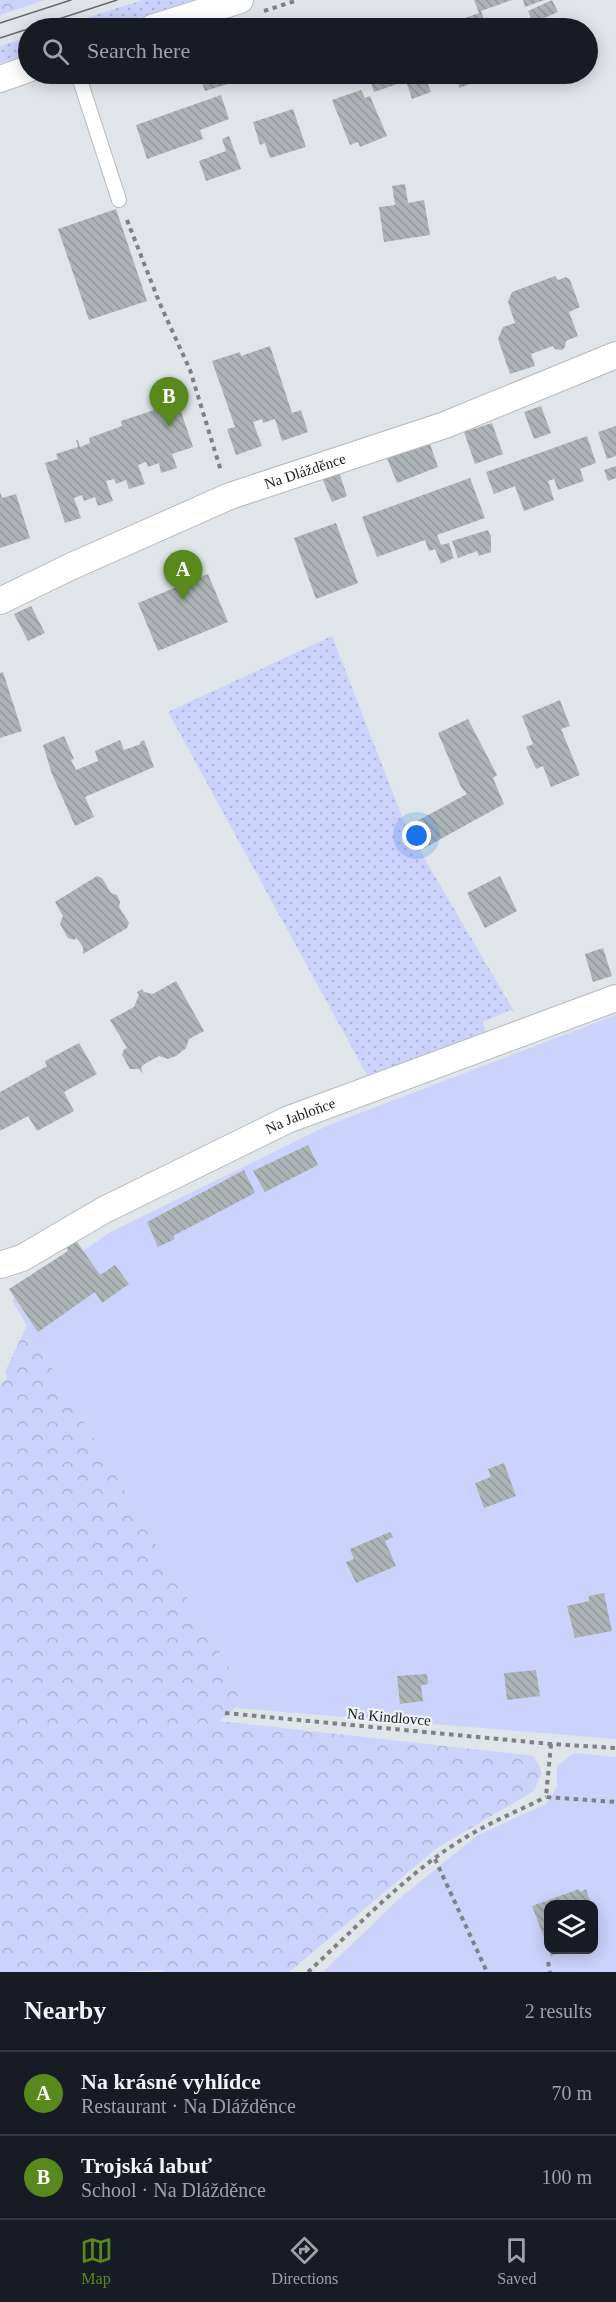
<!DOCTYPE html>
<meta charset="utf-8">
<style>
body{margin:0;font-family:Georgia,serif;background:#20242c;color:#f1f3f6}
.controls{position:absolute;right:18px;bottom:18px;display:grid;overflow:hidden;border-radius:12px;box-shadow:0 3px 15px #0003}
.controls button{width:54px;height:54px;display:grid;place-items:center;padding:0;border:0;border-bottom:2px solid #363941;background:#171b24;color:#f1f3f6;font:30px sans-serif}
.you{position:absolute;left:417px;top:836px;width:21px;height:21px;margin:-15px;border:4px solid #fff;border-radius:50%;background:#1a73e8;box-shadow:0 0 0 9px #1a73e833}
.badge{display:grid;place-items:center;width:39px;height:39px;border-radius:50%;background:#59891c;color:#fff;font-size:20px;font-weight:700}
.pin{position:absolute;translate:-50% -50px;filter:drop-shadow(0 2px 3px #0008)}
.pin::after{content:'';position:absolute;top:32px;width:21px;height:18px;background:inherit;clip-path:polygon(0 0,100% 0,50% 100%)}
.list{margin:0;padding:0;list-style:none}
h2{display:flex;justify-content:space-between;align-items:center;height:78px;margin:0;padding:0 24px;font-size:26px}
h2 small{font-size:20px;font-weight:400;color:#9ea1a6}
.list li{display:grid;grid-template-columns:39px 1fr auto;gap:18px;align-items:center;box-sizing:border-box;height:84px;padding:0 24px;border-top:2px solid #363941}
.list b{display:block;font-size:22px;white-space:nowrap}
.list p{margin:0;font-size:20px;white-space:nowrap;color:#9ea1a6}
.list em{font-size:20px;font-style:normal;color:#9ea1a6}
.icon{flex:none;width:33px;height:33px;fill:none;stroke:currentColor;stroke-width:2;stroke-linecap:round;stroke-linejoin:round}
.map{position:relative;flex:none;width:616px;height:1972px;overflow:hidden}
.search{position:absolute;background:#171b24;box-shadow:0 3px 15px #0003;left:18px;right:18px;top:18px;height:66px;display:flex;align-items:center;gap:15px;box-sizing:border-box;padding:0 21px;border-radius:33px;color:#9ea1a6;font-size:22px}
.sheet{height:246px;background:#171b24}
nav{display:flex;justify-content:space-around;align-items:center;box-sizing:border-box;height:84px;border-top:2px solid #363941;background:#171b24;font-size:16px;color:#9ea1a6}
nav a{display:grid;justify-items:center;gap:3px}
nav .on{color:#59891c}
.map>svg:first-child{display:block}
.grass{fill:url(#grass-dots)}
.forest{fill:url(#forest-crowns)}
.garden{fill:#cbd2fb;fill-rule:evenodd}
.building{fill:url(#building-back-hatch)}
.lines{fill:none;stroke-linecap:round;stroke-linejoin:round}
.lane-casing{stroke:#b5babe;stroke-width:16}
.street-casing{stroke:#b5babe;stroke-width:28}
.path{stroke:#7e8284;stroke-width:4;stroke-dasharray:4.5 4.5;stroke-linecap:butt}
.lane{stroke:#fff;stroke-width:14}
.street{stroke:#fff;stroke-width:26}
.tram{stroke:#65696b;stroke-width:1.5}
.labels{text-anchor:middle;stroke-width:4.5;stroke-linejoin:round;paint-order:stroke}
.street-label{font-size:15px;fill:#1a1c1e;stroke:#ecf2f6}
</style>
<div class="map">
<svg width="616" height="1972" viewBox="0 0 616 1972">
<defs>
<pattern id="grass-dots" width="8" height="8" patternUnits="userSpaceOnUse" patternTransform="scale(1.5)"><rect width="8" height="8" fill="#cbd2fb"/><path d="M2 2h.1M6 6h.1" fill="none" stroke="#aeb4d7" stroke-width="1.8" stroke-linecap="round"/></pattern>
<pattern id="forest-crowns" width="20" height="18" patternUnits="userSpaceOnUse" patternTransform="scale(1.5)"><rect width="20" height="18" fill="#cbd2fb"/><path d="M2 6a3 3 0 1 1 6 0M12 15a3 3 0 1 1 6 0" fill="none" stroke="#aeb4d7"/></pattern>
<pattern id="building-back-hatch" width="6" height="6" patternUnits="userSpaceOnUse" patternTransform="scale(1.5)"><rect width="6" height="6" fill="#adb4b6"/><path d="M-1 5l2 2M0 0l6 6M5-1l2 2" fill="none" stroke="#949a9c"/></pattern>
</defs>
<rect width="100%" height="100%" fill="#dfe5e8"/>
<path class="grass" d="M143,0H194L106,28H54Z
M28,37V54L0,63V46Z
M332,636L406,827L515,1013L510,1010L482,1022L487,1034L367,1075L168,712Z"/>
<path class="forest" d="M0,0H45L0,15Z
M27,1325L247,1698L220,1721L534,1756L542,1773L534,1791L437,1848L289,1972H166L161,1970L121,1972H0V1385L7,1378L5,1372Z"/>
<path class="garden" d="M616,1015V1739L236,1708L247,1698L12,1300L109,1233L329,1125Z
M574,1753L616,1757V1972H323L401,1897L478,1835L546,1804L557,1787V1766ZM548,1904H594V1950H548Z"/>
<path class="building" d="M474,0H512L481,11L487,28H466L462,19L479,13Z
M523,0H544L525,7Z
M552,0L558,12L533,23L528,11Z
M437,22L439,28H420Z
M199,74H239L241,80L205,91Z
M368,74H424L431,92L412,99L406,81L374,92Z
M460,74H498L459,88L458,83L462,81Z
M361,90L365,98L370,96L387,136L360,147L358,142L350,145L332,100Z
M221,95L229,119L200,130L203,139L147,159L136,125Z
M293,109L306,147L270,158L265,143L260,145L253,122Z
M229,136L241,169L206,181L199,161L226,151L222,139Z
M405,184L408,203L424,200L430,235L384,242L379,207L395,205L392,186Z
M116,209L147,301L89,320L58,229Z
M555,276L558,280L566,277L570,280L580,307L569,312L578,336L566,341L565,347L562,350L555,349L553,346L531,354L535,366L510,374L498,339L503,327L515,323L508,302L512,292Z
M270,346L292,413L301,410L308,432L282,441L275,419L263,423L262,419L253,422L262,446L236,455L227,429L235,427L212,361L240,352L241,356Z
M176,397L193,447L172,454L177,468L161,473L159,463L148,467L146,462L138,465L145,484L129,489L126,480L116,484L114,479L106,481L113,501L98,506L95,497L84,501L82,495L74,498L81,518L65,523L45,463L58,459L56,454L78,447L76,440H78L80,447L90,443L89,438L122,426L121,421L154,410L153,405Z
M541,406L551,433L534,439L524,412Z
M492,423L503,454L475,464L464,432Z
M616,426V456L607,459L598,432Z
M587,436L596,463L580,469L584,481L558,490L554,479L548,481L554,500L524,511L515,486L494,494L486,472Z
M430,444L438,467L397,483L387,458Z
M616,466V478L608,481L604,470Z
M339,472L347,496L332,502L322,478Z
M470,478L485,518L437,535L441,545L449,543L454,558L441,564L435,549L429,551L425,540L377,557L362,517Z
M0,492L2,498L16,494L30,538L0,548Z
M336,523L358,583L316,599L294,538Z
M488,530L491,537V552L479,556L477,551L458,558L452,541Z
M208,574L228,622L158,651L138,603Z
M31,606L45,633L28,641L14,614Z
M3,672L22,731L0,738V673Z
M560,700L570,726L561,729L580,775L551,787L543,766L536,769L526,747L533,744L522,716Z
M468,719L497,775L493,778L504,804L419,851L406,827L467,794L461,787L438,733Z
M64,736L74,759L71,760L76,770L98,761L95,751L120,740L124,750L141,744L140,742L144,740L154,767L85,797L94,817L75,826L52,774L43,745Z
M97,876L102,878L111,893L117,895L120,902L119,907L129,923L127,928L83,954V947L79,941L76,938L74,940L68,938L60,924L63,916L55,902Z
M500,876L517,911L485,928L467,893Z
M603,948L612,976L593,982L585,954Z
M176,981L204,1031L189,1039L186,1048L176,1056L168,1059L159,1056L143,1065L141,1068L143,1074L139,1069H130L122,1055L124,1049L127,1048L110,1020L134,1007L139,995L137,992L142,989L144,992L153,994Z
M79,1043L97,1074L64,1092L74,1111L37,1131L28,1116L0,1131V1092L47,1066L45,1061Z
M308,1145L318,1165L265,1192L253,1171Z
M244,1170L255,1193L173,1236L175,1239L158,1247L147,1222Z
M75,1239L100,1275L115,1265L129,1284L102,1303L95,1292L38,1332L9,1289L68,1251L65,1246Z
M504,1463L516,1496L484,1508L475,1483L491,1477L488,1469Z
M390,1532L393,1537L385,1541L396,1566L356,1583L346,1562L354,1559L350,1549Z
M604,1593L612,1631L575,1638L567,1606L589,1601V1596Z
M536,1670L540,1696L507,1700L504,1673Z
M427,1674L428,1684L421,1685L423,1701L400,1704L397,1676Z
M579,1889L580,1892L586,1889L591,1904H548V1948L532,1906Z
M549,1950H568L551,1956Z"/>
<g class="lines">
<g class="lane-casing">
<path id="lane" d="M78,74L119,200"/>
</g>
<g class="street-casing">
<g id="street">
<path d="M152,28L240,0"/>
<path d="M0,79L28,69"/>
<path id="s1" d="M0,601L72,566L230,496L445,425L616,355"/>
<path id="s2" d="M0,1265L22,1258L104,1210L287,1120L616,998"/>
</g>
</g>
<path class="path" d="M264,11L298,0
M127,220L160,304L190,370L221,471
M225,1713L551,1744L616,1748
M551,1744L546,1797L616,1802
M435,1859L487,1972
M548,1962L550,1972
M308,1972C357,1927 411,1869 468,1836C493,1821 520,1810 546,1797"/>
<use href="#lane" class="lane"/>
<use href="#street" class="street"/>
<path class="tram" d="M0,23L71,0
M0,38L117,0"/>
</g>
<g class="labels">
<g class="street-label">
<text dy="5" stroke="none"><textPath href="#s1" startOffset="332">Na Dlážděnce</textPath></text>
<text dy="5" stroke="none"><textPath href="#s2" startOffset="336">Na Jabloňce</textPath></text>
<text transform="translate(389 1717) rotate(5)" y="5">Na Kindlovce</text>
</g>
</g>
</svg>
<div class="controls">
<button><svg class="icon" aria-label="layers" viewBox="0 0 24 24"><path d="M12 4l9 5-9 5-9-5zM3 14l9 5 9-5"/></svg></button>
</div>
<div class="you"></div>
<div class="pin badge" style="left:183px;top:600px">A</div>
<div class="pin badge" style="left:169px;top:427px">B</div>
<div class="search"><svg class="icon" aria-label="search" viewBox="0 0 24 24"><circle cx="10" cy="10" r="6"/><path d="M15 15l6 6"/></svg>Search here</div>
</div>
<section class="sheet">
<h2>Nearby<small>2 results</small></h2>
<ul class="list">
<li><span class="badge">A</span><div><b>Na krásné vyhlídce</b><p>Restaurant · Na Dlážděnce</p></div><em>70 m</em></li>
<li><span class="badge">B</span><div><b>Trojská labuť</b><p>School · Na Dlážděnce</p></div><em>100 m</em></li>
</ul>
</section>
<nav>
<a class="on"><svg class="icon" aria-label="map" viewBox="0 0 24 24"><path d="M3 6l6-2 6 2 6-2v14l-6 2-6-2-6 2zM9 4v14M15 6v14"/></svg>Map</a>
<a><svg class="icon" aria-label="directions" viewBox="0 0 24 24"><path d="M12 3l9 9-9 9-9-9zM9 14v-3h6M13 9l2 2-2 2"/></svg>Directions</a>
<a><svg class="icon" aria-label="saved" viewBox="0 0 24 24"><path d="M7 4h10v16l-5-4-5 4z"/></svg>Saved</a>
</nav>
